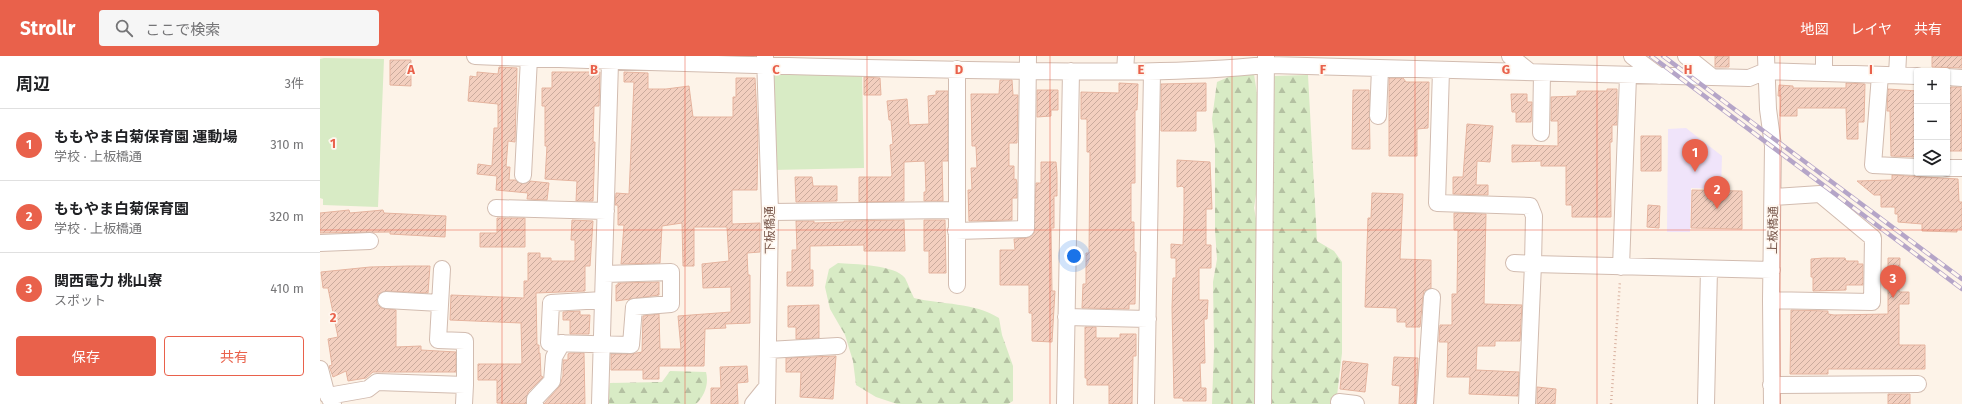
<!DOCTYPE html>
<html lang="ja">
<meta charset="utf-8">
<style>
body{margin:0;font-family:"Fira Sans","Noto Sans JP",sans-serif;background:#f6f6f6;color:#202124}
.controls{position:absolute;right:12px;top:12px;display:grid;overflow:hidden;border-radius:4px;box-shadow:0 1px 3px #0004}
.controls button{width:36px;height:36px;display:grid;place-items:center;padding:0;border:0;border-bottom:1px solid #e0e0e0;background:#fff;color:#202124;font:20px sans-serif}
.you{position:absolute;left:754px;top:200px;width:14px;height:14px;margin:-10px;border:3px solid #fff;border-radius:50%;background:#1a73e8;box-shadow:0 0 0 6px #1a73e833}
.badge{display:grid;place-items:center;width:26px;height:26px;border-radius:50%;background:#e9614b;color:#fff;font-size:13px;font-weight:700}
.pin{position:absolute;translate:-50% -33px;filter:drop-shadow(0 1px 2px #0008)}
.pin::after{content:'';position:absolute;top:21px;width:14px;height:12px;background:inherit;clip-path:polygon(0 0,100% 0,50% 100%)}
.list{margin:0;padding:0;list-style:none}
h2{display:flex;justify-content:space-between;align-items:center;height:52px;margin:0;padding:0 16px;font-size:17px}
h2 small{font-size:13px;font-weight:400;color:#757577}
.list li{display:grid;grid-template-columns:26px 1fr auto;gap:12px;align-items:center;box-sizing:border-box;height:72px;padding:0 16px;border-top:1px solid #e0e0e0}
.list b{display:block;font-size:15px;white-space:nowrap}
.list p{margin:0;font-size:13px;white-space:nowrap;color:#757577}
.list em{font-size:13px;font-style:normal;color:#757577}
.actions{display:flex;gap:8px;padding:12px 16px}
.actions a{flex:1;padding:9px 0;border:1px solid #e9614b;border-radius:4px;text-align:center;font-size:14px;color:#e9614b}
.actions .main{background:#e9614b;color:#fff}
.icon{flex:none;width:22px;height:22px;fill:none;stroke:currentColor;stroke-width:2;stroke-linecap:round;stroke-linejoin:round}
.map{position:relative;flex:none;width:1642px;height:348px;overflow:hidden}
header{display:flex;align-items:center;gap:24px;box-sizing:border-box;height:56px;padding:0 20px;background:#e9614b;color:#fff}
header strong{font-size:19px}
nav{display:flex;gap:22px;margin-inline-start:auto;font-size:14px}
.search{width:280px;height:36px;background:#f6f6f6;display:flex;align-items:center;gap:10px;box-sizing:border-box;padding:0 14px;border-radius:4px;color:#757577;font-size:15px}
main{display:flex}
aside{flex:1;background:#fff}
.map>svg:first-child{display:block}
.education{fill:#f0e4fa}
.forest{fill:url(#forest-firs)}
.pitch{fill:#d8ebc5}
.building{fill:url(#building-hatch);stroke:#e6b49f}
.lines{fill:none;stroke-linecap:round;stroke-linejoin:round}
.minor-casing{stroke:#d2bcb0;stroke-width:18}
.path{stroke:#d9b2a1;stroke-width:2.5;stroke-dasharray:1 3;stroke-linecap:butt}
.minor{stroke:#fff;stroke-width:16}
.rail-casing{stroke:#b5a5c8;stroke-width:4.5}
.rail{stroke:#fff7ef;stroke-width:3;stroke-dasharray:9;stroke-linecap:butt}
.grid{fill:none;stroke:#e9614b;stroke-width:1;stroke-opacity:0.55}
.labels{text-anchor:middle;stroke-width:3.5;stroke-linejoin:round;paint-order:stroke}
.street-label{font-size:12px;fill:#78574b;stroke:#fff7ef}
.grid-label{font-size:13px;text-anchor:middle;font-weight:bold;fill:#e9614b;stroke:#fff7ef;stroke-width:3.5;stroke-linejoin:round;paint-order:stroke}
</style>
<header>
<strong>Strollr</strong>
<div class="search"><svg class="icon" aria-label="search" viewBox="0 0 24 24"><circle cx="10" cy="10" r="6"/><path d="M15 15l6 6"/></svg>ここで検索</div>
<nav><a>地図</a><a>レイヤ</a><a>共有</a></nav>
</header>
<main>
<aside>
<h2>周辺<small>3件</small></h2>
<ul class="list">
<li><span class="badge">1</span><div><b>ももやま白菊保育園 運動場</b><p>学校 · 上板橋通</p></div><em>310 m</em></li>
<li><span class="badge">2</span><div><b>ももやま白菊保育園</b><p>学校 · 上板橋通</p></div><em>320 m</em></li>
<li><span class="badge">3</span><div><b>関西電力 桃山寮</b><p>スポット</p></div><em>410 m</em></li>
</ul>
<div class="actions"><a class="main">保存</a><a>共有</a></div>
</aside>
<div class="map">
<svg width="1642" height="348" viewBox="0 0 1642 348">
<defs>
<pattern id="forest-firs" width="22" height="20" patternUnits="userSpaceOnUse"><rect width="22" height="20" fill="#d8ebc5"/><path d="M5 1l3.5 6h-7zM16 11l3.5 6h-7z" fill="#b4c1a2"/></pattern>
<pattern id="building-hatch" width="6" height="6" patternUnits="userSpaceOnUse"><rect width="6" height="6" fill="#f3cfbf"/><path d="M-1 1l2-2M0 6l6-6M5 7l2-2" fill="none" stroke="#caab9d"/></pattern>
</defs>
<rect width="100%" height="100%" fill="#fdf3e8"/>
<path class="education" d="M1366,72L1402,100L1401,133L1371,132L1370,176H1347L1348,73Z"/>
<path class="forest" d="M934,18L937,38L938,125L934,152L938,173L935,215V348H892L894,292L893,226L897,203L895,174V89L892,63L897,26L913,19Z
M988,19L997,185L1014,195L1022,206V297L1016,348H950L953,20Z
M518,207C533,208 576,209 585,222C588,228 591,236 594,242C623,249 653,246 679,262L682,279L693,310V345L688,348H577L556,341L536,329L533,305L525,279L510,253L505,231L509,213Z
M350,315L386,316C389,327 385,340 376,348H287L290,327L342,326Z"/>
<path class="pitch" d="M4,2L64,3L58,151L3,149V143L0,142V3Z
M542,16L544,112L453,114L451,18Z"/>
<path class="building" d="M1395,0H1409V11H1395Z
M1612,0H1642V12L1612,11Z
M70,4H91V30L70,29Z
M179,11L197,12L195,86L188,85L186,111H190L189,124H195L202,128L210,125L229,127L227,144L207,143L208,137L176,134L177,120L157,118L158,108L172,110L174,72H178V48L148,45L150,20L157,21V16L178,18Z
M232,16H280L279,50H274L273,86H275L273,145H256L257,125L225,123L227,90H225V50H222V32H232Z
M304,16L328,17V33H346L369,30L373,61H413V41H416V22H435L438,80L437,134H412V168L440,167V196L427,197L428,219H430V267L405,268L406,272L385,273L384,310H339V323H323V314H291V298H311L322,296L323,260L339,258L340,293H361L358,260L411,256V231L383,232L382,208L409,205L407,171H374V210H363L362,167L342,170L340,207L301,208L304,169H298V149H295L296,137L309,138L314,26H304Z
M544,21L560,22L561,39H544Z
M1069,22H1083L1086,26H1109L1108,72L1097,73V100H1069Z
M680,24H692L693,39H698L697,87H689V110H694V124L696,123L697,127V142H692V164L649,165L648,134H652L651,112H657L656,90H652L651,38H679Z
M799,27L818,28L817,54H815V127H811V166H814V196H816L815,248H809V253L762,252L763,228H766V197H769L770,96H767V63H761V36L799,37Z
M886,27V55H876V75H841V28Z
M1526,27L1545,28L1544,66H1538V83H1527L1526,52H1477V60H1460L1461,40H1458L1459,29L1473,30V32H1526Z
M1631,31H1641L1642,95H1627V51L1628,33H1630Z
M1287,33H1297V69H1292V86H1290L1291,161H1252V149H1246V110H1221V105L1192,106V89L1238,90V65H1231V41L1257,40V35H1287Z
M1568,33L1597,35V101L1571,100L1570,55H1567Z
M717,34H738V54H731V60L717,61Z
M1033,34H1049L1050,93H1032Z
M616,35H628V105H622L623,145H604V136H606L605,105L584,106V145L539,146V121H571L572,119L570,89L573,88L571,64H569L567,45L587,43L589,69L609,68L608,40L616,39Z
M1191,38H1207V46H1212L1211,66H1196V56H1192Z
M1147,68L1173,70L1170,106L1157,105L1156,129H1168V139L1133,138V121H1143Z
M1321,80H1341V115H1321Z
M857,104L890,106L892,153H886V189H891V212H879V244H888L887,263H884L885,307H880L881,332H886V345H863V342H854L852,252L853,222H856V202H851V188L863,189L864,158V132L862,130L857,131Z
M721,106H736L737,117V140H734V172H731L732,235H735L732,286L712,285V257H709V229H680V194H695L694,183L707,182L714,177L716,127H721Z
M1572,119L1638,123L1639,146H1642V173H1637V176L1602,175V168L1578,166V158H1575V151H1561V139H1554L1537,125L1572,124Z
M475,121H492L493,130H517V145L476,146Z
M1372,134L1422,135V173L1371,172Z
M1052,137L1083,138L1080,203L1111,204V232L1104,235L1103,240L1100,271H1086V266H1077V252L1045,251L1048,162H1051Z
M1328,149L1340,150L1339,172L1327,171Z
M29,154L30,157L63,154L64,157L126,160L125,181L70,178V176L0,177V157Z
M1134,157L1166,158L1164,248L1202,249L1200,285H1175V290H1157L1156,314L1199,316L1198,340L1149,338L1150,321H1127L1128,286H1119V282L1120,269H1132V238H1137L1138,174H1134Z
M177,162H205V191H160V177H177Z
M252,164L273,165L270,210H265V235L216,237L217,289H219V297H220L221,320L223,321L208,336L206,348L177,347V324H158V308H202L201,267L130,264L131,239L204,242V225H208V197H220V202H231V205H255V184H251Z
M584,164L585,195H544V189L490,190V214H493V230H467V216H472V194H477L476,165H494V167L524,166V165Z
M604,164H625L626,217H609V195H604Z
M1504,202H1525L1526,205H1538V208H1543V229H1526V234L1493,235V221H1491V203Z
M1568,202H1580L1579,236H1589V248H1579V289H1605V313H1508V318H1470L1471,254L1508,255V258L1514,259L1568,258Z
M88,210H110L108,237L66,235L58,238L57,243V248L61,252L76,254V291L101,290V294L136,296V316H53L46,322L28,325L26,315L13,321L9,310L12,309L8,283L18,281L8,232H3L1,216L50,211Z
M339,226V239L296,245V229H298V227Z
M499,249V282L476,283V271H468V250Z
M260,255V259H270L269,278H250V264H243V256Z
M765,271H776V282H800V278H816V300H813L812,348H789V329H767V322H765Z
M250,297H264L265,348H224L239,331L243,320V304H248V298Z
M516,300L513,343L480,341L481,316H466V302Z
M1074,301L1098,302L1096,348H1079L1080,330L1072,329Z
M1023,305L1048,308L1045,336L1020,333Z
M427,310L428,326L417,327L418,348H391V332H401L400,311Z
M1217,331L1236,333L1235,348H1217Z
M1568,338H1590V348H1568Z"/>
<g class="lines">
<g class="minor-casing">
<path id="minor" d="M155,0C319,6 483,11 648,14C748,15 847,19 946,9L1429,22L1446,15L1597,20
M445,0L450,156L447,348
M1190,0L1210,16
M1312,0L1339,20
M1366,0L1391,20
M1446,0L1448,53L1453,90L1451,244L1452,348
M637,13V229
M1121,14L1117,147L1210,150L1214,160L1213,208L1452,214
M805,15L806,0
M1504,16V0
M1560,19L1553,109L1597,111
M1577,19L1578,0
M1627,21L1642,22
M1058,60L1060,13
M1221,77L1222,17
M1627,112H1642
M203,119L209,2L207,0
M176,152L286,155
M450,156L636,154
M636,175L706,173L708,0
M0,187L50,185
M1194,207L1213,208L1207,348
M1301,211L1308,20
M122,213L118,284L145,285V329
M66,244L120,247
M283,244L231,247L229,287L311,289L314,251L351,248V216L284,218
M1451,244L1552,246L1553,182L1500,138L1453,141
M746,261L828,263
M448,294L518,290
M0,313L6,336L13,348
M1451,329L1598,328
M8,340L48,333L57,326L145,329L144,348
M1019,346L1036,348
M215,348V343L232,325L234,301L242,287
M280,348L290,6
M433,348L446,332
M745,348L751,15
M826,348L832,16
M943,348L946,0
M1105,348L1112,241
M1386,348L1389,213"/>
</g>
<path class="path" d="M1291,348L1300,225"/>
<use href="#minor" class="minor"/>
<g class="rail-casing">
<path id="rail" d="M1331,0L1642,233
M1343,0L1642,223"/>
</g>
<use href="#rail" class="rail"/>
</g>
<path class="grid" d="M182,0V348M365,0V348M547,0V348M730,0V348M912,0V348M1095,0V348M1277,0V348M1460,0V348M0,174H1642"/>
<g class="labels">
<g class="street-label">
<text transform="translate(450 174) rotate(-90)" y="4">下板橋通</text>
<text transform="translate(1453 174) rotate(-89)" y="4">上板橋通</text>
</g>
</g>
<g class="grid-label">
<text x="91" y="18">A</text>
<text x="274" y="18">B</text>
<text x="456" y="18">C</text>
<text x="639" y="18">D</text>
<text x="821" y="18">E</text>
<text x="1003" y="18">F</text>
<text x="1186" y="18">G</text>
<text x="1368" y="18">H</text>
<text x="1551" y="18">I</text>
<text x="13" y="92">1</text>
<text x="13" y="266">2</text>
</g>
</svg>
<div class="controls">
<button>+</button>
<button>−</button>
<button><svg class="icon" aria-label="layers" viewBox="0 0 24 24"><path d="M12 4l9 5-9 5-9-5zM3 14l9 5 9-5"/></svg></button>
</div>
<div class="you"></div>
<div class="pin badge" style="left:1375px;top:116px">1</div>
<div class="pin badge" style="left:1397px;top:153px">2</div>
<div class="pin badge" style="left:1573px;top:242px">3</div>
</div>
</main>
